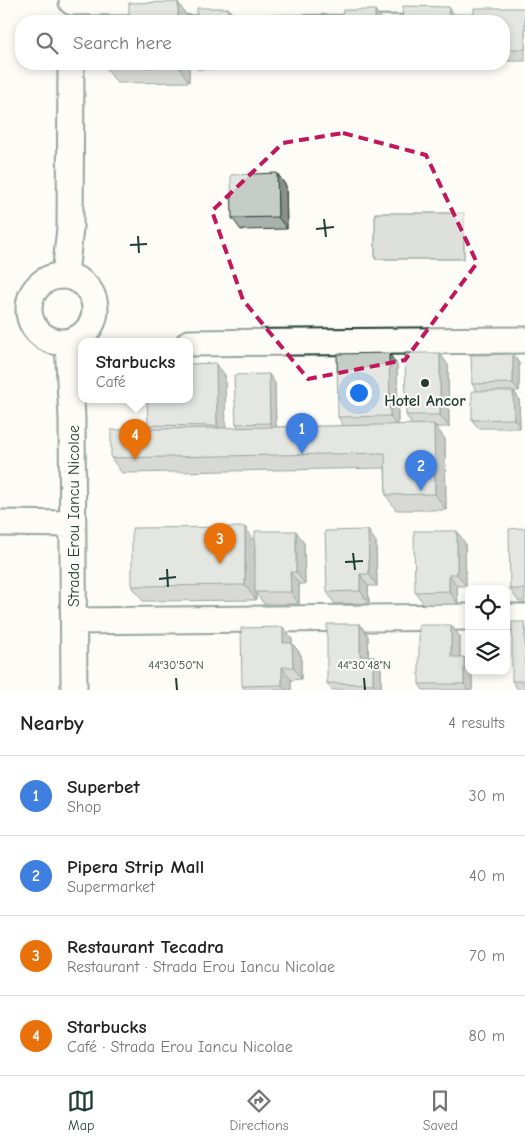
<!DOCTYPE html>
<meta charset="utf-8">
<style>
body{margin:0;font-family:"Comic Neue",sans-serif;background:#f6f6f6;color:#202124}
.controls{position:absolute;right:15px;bottom:15px;display:grid;overflow:hidden;border-radius:10px;box-shadow:0 2px 8px #0003}
.controls button{width:45px;height:45px;display:grid;place-items:center;padding:0;border:0;border-bottom:1px solid #e0e0e0;background:#fff;color:#202124;font:25px sans-serif}
.you{position:absolute;left:358px;top:392px;width:18px;height:18px;margin:-12px;border:4px solid #fff;border-radius:50%;background:#1a73e8;box-shadow:0 0 0 8px #1a73e833}
.badge{display:grid;place-items:center;width:32px;height:32px;border-radius:50%;background:#1f3d34;color:#fff;font-size:16px;font-weight:700}
.pin{position:absolute;translate:-50% -41px;filter:drop-shadow(0 1px 2px #0008)}
.pin::after{content:'';position:absolute;top:26px;width:18px;height:15px;background:inherit;clip-path:polygon(0 0,100% 0,50% 100%)}
.popup{position:absolute;left:78px;top:338px;width:115px;height:65px;box-sizing:border-box;display:grid;place-content:center;border-radius:10px;background:#fff;filter:drop-shadow(0 1px 4px #0005);font-size:16px;white-space:nowrap;color:#757577}
.popup b{font-size:19px;color:#202124}
.popup::after{content:'';position:absolute;left:50%;top:100%;margin-left:-10px;border:10px solid transparent;border-top-color:#fff}
.list{margin:0;padding:0;list-style:none}
h2{display:flex;justify-content:space-between;align-items:center;height:65px;margin:0;padding:0 20px;font-size:21px}
h2 small{font-size:16px;font-weight:400;color:#757577}
.list li{display:grid;grid-template-columns:32px 1fr auto;gap:15px;align-items:center;box-sizing:border-box;height:80px;padding:0 20px;border-top:1px solid #e0e0e0}
.list b{display:block;font-size:19px;white-space:nowrap}
.list p{margin:0;font-size:16px;white-space:nowrap;color:#757577}
.list em{font-size:16px;font-style:normal;color:#757577}
.icon{flex:none;width:28px;height:28px;fill:none;stroke:currentColor;stroke-width:2;stroke-linecap:round;stroke-linejoin:round}
.map{position:relative;flex:none;width:525px;height:690px;overflow:hidden}
.search{position:absolute;background:#fff;box-shadow:0 2px 8px #0003;left:15px;right:15px;top:15px;height:55px;display:flex;align-items:center;gap:12px;box-sizing:border-box;padding:0 18px;border-radius:20px;color:#757577;font-size:19px}
.sheet{height:385px;background:#fff}
nav{display:flex;justify-content:space-around;align-items:center;box-sizing:border-box;height:70px;border-top:1px solid #e0e0e0;background:#fff;font-size:14px;color:#757577}
nav a{display:grid;justify-items:center;gap:2px}
nav .on{color:#1f3d34}
.map>svg:first-child{display:block}
.green{fill:#dde0db;stroke:#7e8e88}
.lines{fill:none;stroke-linecap:round;stroke-linejoin:round}
.minor-casing{stroke:#1f3d34;stroke-width:29}
.minor{stroke:#fdfcf7;stroke-width:25}
.wall{fill:#aab0ab;stroke:#1f3d34}
.shaded-wall{fill:#8b908b;stroke:#1f3d34}
.building{fill:#c6cdc7;stroke:#1f3d34}
.marked{fill:none;stroke:#c2185b;stroke-width:4;stroke-dasharray:10 6;stroke-linejoin:round}
.ticks{fill:none;stroke:#1f3d34;stroke-width:2}
.poi-dot{fill:#1f3d34;stroke:#fdfcf7;stroke-width:2}
.labels{text-anchor:middle;stroke-width:4;stroke-linejoin:round;paint-order:stroke}
.poi-label{font-size:16px;font-weight:bold;fill:#1f3d34;stroke:#fdfcf7}
.street-label{font-size:16px;fill:#1f3d34;stroke:#fdfcf7}
.ticks-label{font-size:12px;text-anchor:middle;fill:#1f3d34;stroke:#fdfcf7;stroke-width:4;stroke-linejoin:round;paint-order:stroke}
</style>
<div class="map">
<svg width="525" height="690" viewBox="0 0 525 690">
<rect width="100%" height="100%" fill="#fdfcf7"/>
<filter id="ink" filterUnits="userSpaceOnUse"><feTurbulence type="fractalNoise" baseFrequency=".02" numOctaves="2"/><feDisplacementMap in="SourceGraphic" scale="10" xChannelSelector="R" yChannelSelector="G"/><feConvolveMatrix kernelMatrix="1 2 1 2 8 2 1 2 1" color-interpolation-filters="sRGB"/></filter>
<g filter="url(#ink)">
<path class="green" d="M375,213H464V259H375Z"/>
<g class="lines">
<g class="minor-casing">
<path id="minor" d="M72,2L525,1
M65,275L70,228L71,64
M29 309a33 33 0 1 1 66 0a33 33 0 1 1-66 0Z
M68,342L72,419L74,690
M189,343L525,340
M0,523L73,524
M506,617H525
M74,621L469,617"/>
</g>
<use href="#minor" class="minor"/>
</g>
<path class="wall" d="M525,8V61H504V21Z
M189,64V82L117,83L106,68Z
M194,64H235V69H197Z
M277,173L286,186L287,229L241,230L232,218Z
M519,363V391H514L519,399L520,428H478L472,420L477,391L472,384Z
M397,365L398,425H412L406,415L448,365L449,427H436L445,439L446,510H396L386,495L385,468L122,473L111,458L151,430L148,425L225,375V428H239L236,424L275,383L276,427L344,426L338,417Z
M525,528V601H518L510,589Z
M255,541L304,543L305,584H299V604H264L256,593V600L143,601L132,586Z
M376,542L377,586H368L369,603L335,604L327,592Z
M465,543L466,586H457L458,604H424L415,592Z
M525,622V690H518L512,681Z
M360,624L368,636V656L381,669V690H332L327,683Z
M451,625L460,637V657L472,671V690H423L419,684Z
M292,639V643L301,655V679L291,680V690H245L242,686Z"/>
<path class="shaded-wall" d="M178,2L188,18V21H178Z
M449,7L457,19V21H448Z
M228,8L237,20V21H228Z
M375,10L381,18V21H375Z
M178,64H189V82L179,67Z
M231,64H235V69Z
M277,173L286,186L287,229L278,217Z
M389,353L397,365L398,429L390,416Z
M440,353L448,365L449,427L440,415Z
M513,354L519,363V391L513,383Z
M216,363L225,375L226,438L217,426Z
M269,374L275,383L276,432L270,423Z
M513,391L519,399L520,428L514,419Z
M434,424L445,439L446,510L435,494Z
M245,527L255,542L256,600L245,585Z
M368,530L376,542L377,586L369,574Z
M296,531L304,543L305,584L296,572Z
M457,531L465,543L466,586L457,574Z
M290,572L299,584V604L291,592Z
M360,574L368,586L369,603L360,591Z
M449,574L457,586L458,604L449,591Z
M360,624L368,636L369,668L360,656Z
M451,625L460,637V669L451,657Z
M283,627L292,639V655L283,643Z
M292,643L301,655V679L293,667Z
M373,656L381,669V690H377L373,684Z
M464,657L469,664V671H472V690H468L464,684Z
M282,667L291,680V690H286L282,685Z"/>
<path class="building" d="M178,2V21H106V20H129V3Z
M403,6L449,7L448,21H402Z
M197,8H228V21H197Z
M474,8H525V49H504V21H474Z
M343,10H375V21H341Z
M106,64H178L179,67L106,68Z
M277,173L278,217L232,218L231,175Z
M389,353L390,416L338,417L337,354Z
M405,353H440V415H406Z
M513,354V383L472,384L471,355Z
M216,363L217,426L148,425L147,399H189V364Z
M269,374L270,423L236,424L234,375Z
M472,391H513L514,419L472,420Z
M434,424L435,494L386,495L385,453L111,458V430Z
M245,527V585L132,586V528Z
M525,528V589H510L509,529Z
M368,530L369,574H360V591L327,592L325,531Z
M255,531H296V572H290L291,592H255Z
M414,531H457V574H449V591L415,592Z
M512,622H525V681H512Z
M327,624H360V656H373V684L327,683Z
M419,625H451V657H464V684H419Z
M283,627V643H292L293,667H282V685L242,686L241,628Z"/>
</g>
<path d="M0 0H525V690H0ZM343,133L426,155L477,263L405,360L308,379L243,300L212,211L283,143Z" fill="#fdfcf7" fill-opacity=".55" fill-rule="evenodd"/>
<path class="marked" d="M343,133L426,155L477,263L405,360L308,379L243,300L212,211L283,143Z"/>
<path class="ticks" d="M324,219L326,237M316,229L334,227M138,236L139,253M130,245L147,244M353,553L355,570M345,562L363,561M167,569L168,587M159,579L176,577M176,678L177,690M364,678L365,690"/>
<circle class="poi-dot" cx="425" cy="383" r="5"/>
<g class="labels">
<g class="poi-label">
<text x="425" y="406">Hotel Ancor</text>
</g>
<g class="street-label">
<text transform="translate(73 516) rotate(-90)" y="6">Strada Erou Iancu Nicolae</text>
</g>
</g>
<g class="ticks-label">
<text x="176" y="669">44°30'50"N</text>
<text x="364" y="669">44°30'48"N</text>
</g>
</svg>
<div class="controls">
<button><svg class="icon" aria-label="locate" viewBox="0 0 24 24"><circle cx="12" cy="12" r="6"/><path d="M12 2v4M12 18v4M2 12h4M18 12h4"/></svg></button>
<button><svg class="icon" aria-label="layers" viewBox="0 0 24 24"><path d="M12 4l9 5-9 5-9-5zM3 14l9 5 9-5"/></svg></button>
</div>
<div class="you"></div>
<div class="pin badge" style="left:302px;top:454px;background:#3f7fe0">1</div>
<div class="pin badge" style="left:421px;top:491px;background:#3f7fe0">2</div>
<div class="pin badge" style="left:220px;top:564px;background:#e8710a">3</div>
<div class="pin badge" style="left:135px;top:460px;background:#e8710a">4</div>
<div class="popup"><b>Starbucks</b>Café</div>
<div class="search"><svg class="icon" aria-label="search" viewBox="0 0 24 24"><circle cx="10" cy="10" r="6"/><path d="M15 15l6 6"/></svg>Search here</div>
</div>
<section class="sheet">
<h2>Nearby<small>4 results</small></h2>
<ul class="list">
<li><span class="badge" style="background:#3f7fe0">1</span><div><b>Superbet</b><p>Shop</p></div><em>30 m</em></li>
<li><span class="badge" style="background:#3f7fe0">2</span><div><b>Pipera Strip Mall</b><p>Supermarket</p></div><em>40 m</em></li>
<li><span class="badge" style="background:#e8710a">3</span><div><b>Restaurant Tecadra</b><p>Restaurant · Strada Erou Iancu Nicolae</p></div><em>70 m</em></li>
<li><span class="badge" style="background:#e8710a">4</span><div><b>Starbucks</b><p>Café · Strada Erou Iancu Nicolae</p></div><em>80 m</em></li>
</ul>
</section>
<nav>
<a class="on"><svg class="icon" aria-label="map" viewBox="0 0 24 24"><path d="M3 6l6-2 6 2 6-2v14l-6 2-6-2-6 2zM9 4v14M15 6v14"/></svg>Map</a>
<a><svg class="icon" aria-label="directions" viewBox="0 0 24 24"><path d="M12 3l9 9-9 9-9-9zM9 14v-3h6M13 9l2 2-2 2"/></svg>Directions</a>
<a><svg class="icon" aria-label="saved" viewBox="0 0 24 24"><path d="M7 4h10v16l-5-4-5 4z"/></svg>Saved</a>
</nav>
